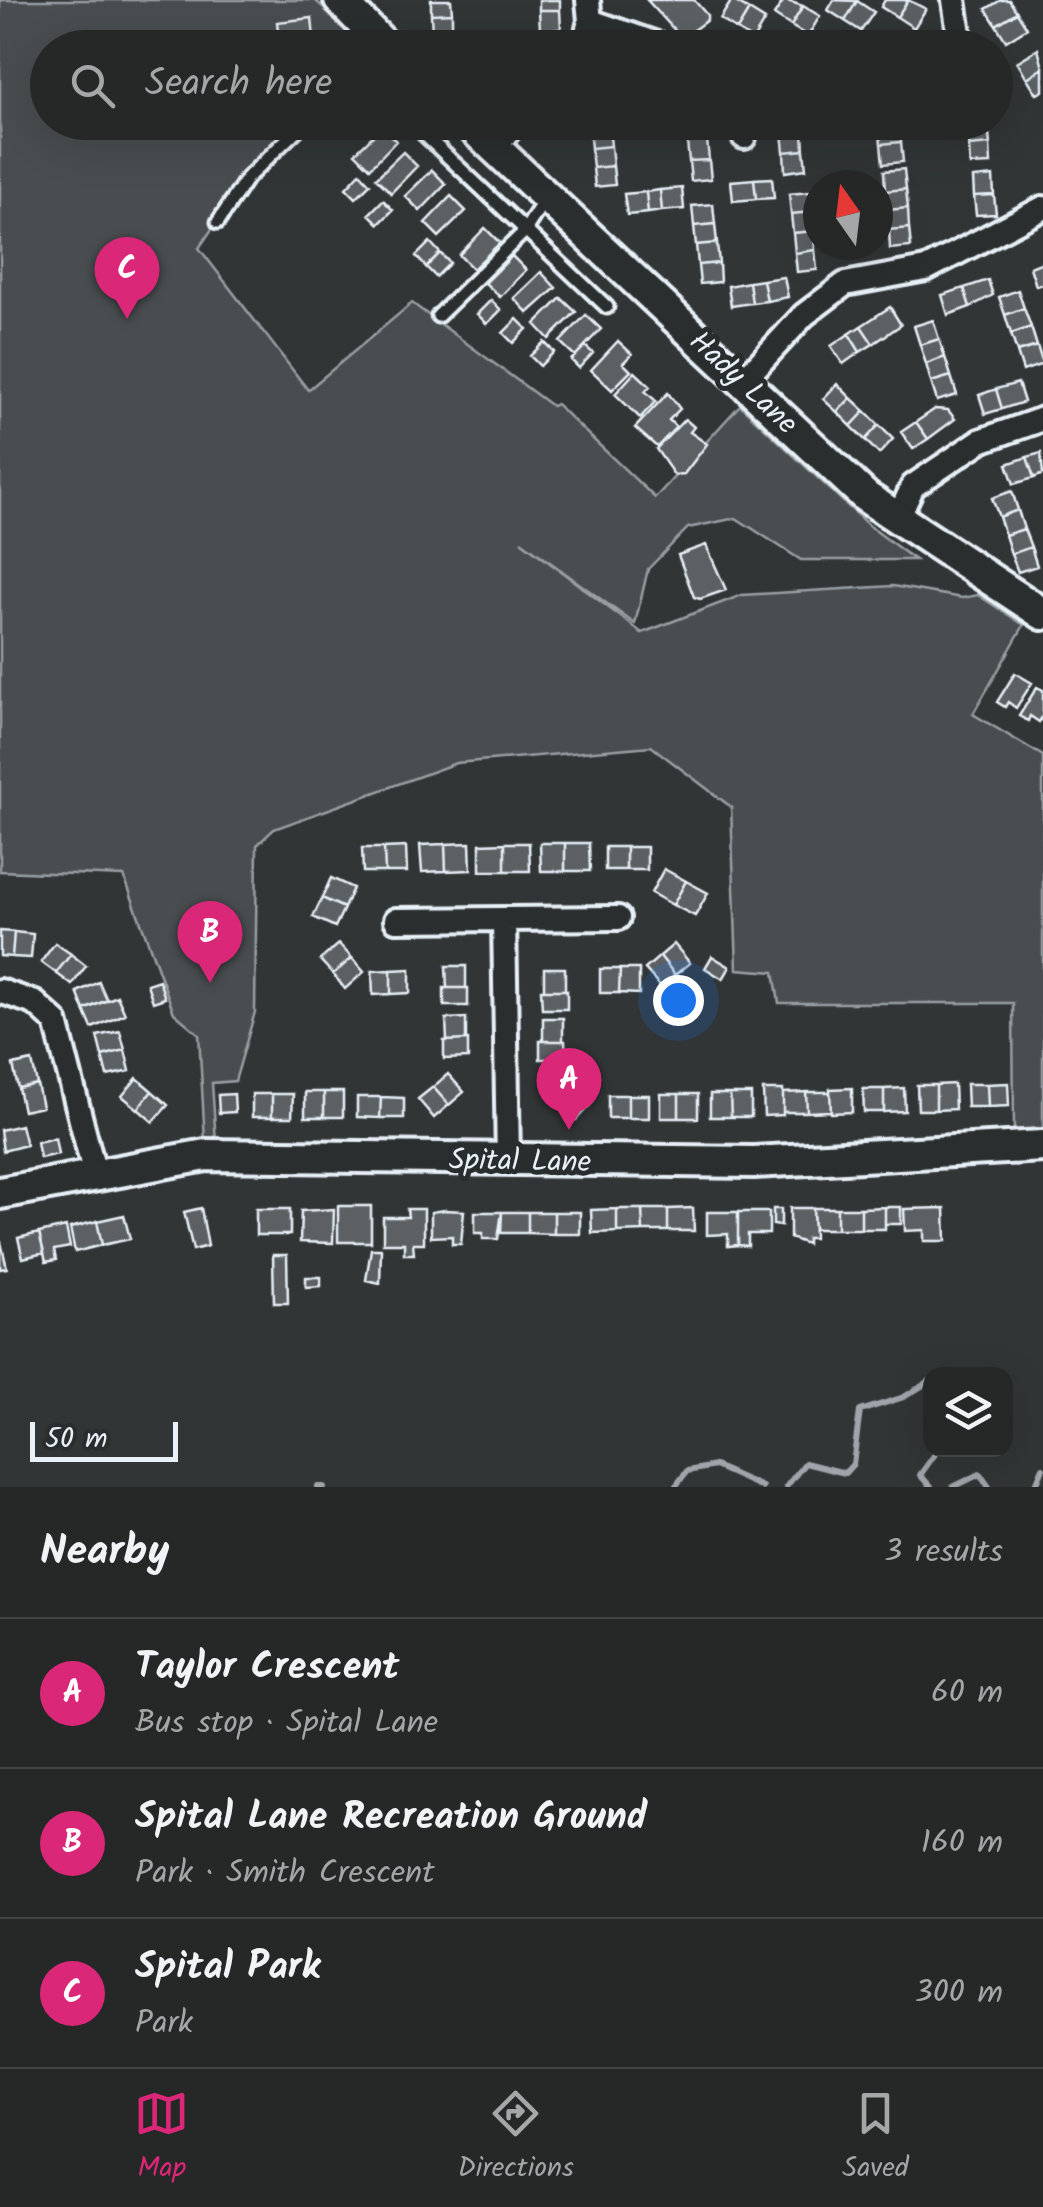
<!DOCTYPE html>
<meta charset="utf-8">
<style>
body{margin:0;font-family:Kalam,sans-serif;background:#2e3030;color:#f1f3f6}
.controls{position:absolute;right:30px;bottom:30px;display:grid;overflow:hidden;border-radius:20px;box-shadow:0 10px 40px #0002}
.controls button{width:90px;height:90px;display:grid;place-items:center;padding:0;border:0;border-bottom:2px solid #424445;background:#262828;color:#f1f3f6;font:50px sans-serif}
.compass{position:absolute;left:803px;top:170px;width:90px;height:90px;border-radius:50%;background:#262828;box-shadow:0 10px 40px #0002;rotate:346deg}
.scale{position:absolute;left:30px;bottom:25px;width:148px;box-sizing:border-box;padding-left:10px;border:5px solid #e8f1f8;border-top:0;font-size:28px;line-height:35px;white-space:nowrap;color:#e8f1f8;-webkit-text-stroke:8px #2a2d2e;paint-order:stroke}
.you{position:absolute;left:678px;top:1000px;width:35px;height:35px;margin:-25px;border:8px solid #fff;border-radius:50%;background:#1a73e8;box-shadow:0 0 0 15px #1a73e833}
.badge{display:grid;place-items:center;width:65px;height:65px;border-radius:50%;background:#db2777;color:#fff;font-size:32px;font-weight:700}
.pin{position:absolute;translate:-50% -82px;filter:drop-shadow(0 2px 5px #0008)}
.pin::after{content:'';position:absolute;top:52px;width:35px;height:30px;background:inherit;clip-path:polygon(0 0,100% 0,50% 100%)}
.list{margin:0;padding:0;list-style:none}
h2{display:flex;justify-content:space-between;align-items:center;height:130px;margin:0;padding:0 40px;font-size:42px}
h2 small{font-size:32px;font-weight:400;color:#a4a6a8}
.list li{display:grid;grid-template-columns:65px 1fr auto;gap:30px;align-items:center;box-sizing:border-box;height:150px;padding:0 40px;border-top:2px solid #424445}
.list b{display:block;font-size:38px;white-space:nowrap}
.list p{margin:0;font-size:32px;white-space:nowrap;color:#a4a6a8}
.list em{font-size:32px;font-style:normal;color:#a4a6a8}
.icon{flex:none;width:55px;height:55px;fill:none;stroke:currentColor;stroke-width:2;stroke-linecap:round;stroke-linejoin:round}
.map{position:relative;flex:none;width:1043px;height:1487px;overflow:hidden}
.search{position:absolute;background:#262828;box-shadow:0 10px 40px #0002;left:30px;right:30px;top:30px;height:110px;display:flex;align-items:center;gap:25px;box-sizing:border-box;padding:0 35px;border-radius:55px;color:#a4a6a8;font-size:38px}
.sheet{height:580px;background:#262828}
nav{display:flex;justify-content:space-around;align-items:center;box-sizing:border-box;height:140px;border-top:2px solid #424445;background:#262828;font-size:28px;color:#a4a6a8}
nav a{display:grid;justify-items:center;gap:5px}
nav .on{color:#db2777}
.map>svg:first-child{display:block}
.green{fill:#494d4f;stroke:#989fa4;stroke-width:2.5}
.lines{fill:none;stroke-linecap:round;stroke-linejoin:round}
.stream{stroke:#9fa5aa;stroke-width:6}
.building{fill:#5c6063;stroke:#e8f1f8;stroke-width:2.5}
.lane-casing{stroke:#e8f1f8;stroke-width:19}
.street-casing{stroke:#e8f1f8;stroke-width:30}
.secondary-casing{stroke:#e8f1f8;stroke-width:38}
.lane{stroke:#2a2d2e;stroke-width:11}
.street{stroke:#2a2d2e;stroke-width:22}
.secondary{stroke:#2a2d2e;stroke-width:30}
.labels{text-anchor:middle;stroke-width:10;stroke-linejoin:round;paint-order:stroke}
.street-label{font-size:30px;fill:#e8f1f8;stroke:#2a2d2e}
</style>
<div class="map">
<svg width="1043" height="1487" viewBox="0 0 1043 1487">
<rect width="100%" height="100%" fill="#323536"/>
<filter id="ink" filterUnits="userSpaceOnUse"><feTurbulence type="fractalNoise" baseFrequency=".01" numOctaves="2"/><feDisplacementMap in="SourceGraphic" scale="20" xChannelSelector="R" yChannelSelector="G"/><feConvolveMatrix kernelMatrix="1 2 1 2 8 2 1 2 1" color-interpolation-filters="sRGB"/></filter>
<g filter="url(#ink)">
<path class="green" d="M0,0H315L367,47L48,48V122L305,123L247,178L199,248L308,390L412,303L552,406L556,404L655,498L740,405L868,525L915,560H801L736,518L688,528L648,569L635,624L521,541L642,633L742,595L893,586L962,598L978,595L1024,625L973,714L1043,756V1131H1014L1013,1003H779L774,972L737,969L731,807L651,746L456,763L274,829L257,845L255,1012L235,1081L212,1083L216,1142H205L199,1034L174,1013L124,876L0,871Z"/>
<g class="lines">
<path class="stream" d="M318,1487H324
M675,1487L687,1471L715,1466L762,1487
M786,1487L805,1463L845,1473L853,1464L860,1411L904,1397L930,1381
M931,1487L920,1475L938,1450
M953,1487L980,1474L989,1487
M1035,1487L1043,1468"/>
</g>
<path class="building" d="M431,0H451L452,13L431,14Z
M539,0H560V10H539Z
M647,0H694L707,15V20L682,38Z
M732,0L749,10L737,30L720,19Z
M784,0L803,6L791,26L774,15Z
M834,0L857,1L845,21L828,10Z
M885,0H908L897,17L881,7Z
M908,0L926,9L914,28L897,17Z
M1001,0H1009L1017,12L996,25L986,9Z
M857,1L874,12L861,31L845,21Z
M803,6L820,16L808,36L791,26Z
M539,10H560L561,29L540,30Z
M749,10L765,20L753,40L737,30Z
M1017,12L1027,28L1006,41L996,25Z
M452,13V33L432,34L431,14Z
M312,18L315,48H280L277,22Z
M561,29V48H541L540,30Z
M1038,49L1043,68L1027,78L1017,62Z
M1043,68V91L1037,94L1027,78Z
M588,122H609V127L589,128Z
M685,122H706L707,140L687,142Z
M781,122H802L803,131L782,132Z
M899,122L901,142L881,144L879,124Z
M988,125L990,144L969,146L968,126Z
M382,127L396,141L370,168L355,153Z
M609,127L611,146L591,148L589,128Z
M803,131L804,150L784,152L782,132Z
M707,140L709,160L689,161L687,142Z
M901,142L903,162L883,164L881,144Z
M990,144L991,164L970,165L969,146Z
M611,146L613,166L593,168L591,148Z
M804,150L806,169L785,172L784,152Z
M403,152L417,166L391,193L376,178Z
M709,160L711,179L691,181L689,161Z
M613,166L615,185L595,187L593,168Z
M904,169L906,189L885,191L884,171Z
M432,170L446,184L420,211L405,196Z
M360,173L370,184L356,198L346,188Z
M993,176L994,195L974,196L973,178Z
M772,178L774,198L756,199L754,179Z
M754,179L756,199L733,201L731,181Z
M682,188L684,209L662,211L660,190Z
M906,189L908,208L887,210L885,191Z
M660,190L662,211L648,213L646,192Z
M646,192L648,213L627,215L624,194Z
M810,192L812,212L791,214L789,194Z
M994,195L996,214L976,215L974,196Z
M451,196L466,211L439,237L425,223Z
M383,200L393,210L379,224L369,214Z
M713,204L715,224L694,226L692,206Z
M908,208L909,228L889,230L887,210Z
M812,212L814,231L793,233L791,214Z
M715,224L717,243L696,245L694,226Z
M485,228L500,243L473,269L459,255Z
M909,228L911,247L890,249L889,230Z
M814,231L815,250L795,253L793,233Z
M430,242L440,253L426,267L416,256Z
M717,243L719,263L698,265L696,245Z
M815,250L817,270L797,272L795,253Z
M440,253L450,263L436,277L426,267Z
M512,256L526,270L500,297L485,283Z
M1043,262V284L1036,286L1030,267Z
M719,263L720,282L700,284L698,265Z
M541,272L556,288L528,313L514,298Z
M784,277L788,297L767,301L763,280Z
M763,280L767,301L752,303L749,282Z
M988,280L993,295L970,307L964,288Z
M749,282L752,303L731,306L728,286Z
M964,288L970,307L948,315L942,295Z
M1018,290L1024,308L1005,315L999,297Z
M561,298L576,312L549,339L535,324Z
M491,300L501,310L487,324L477,314Z
M890,307L901,325L873,344L861,326Z
M1024,308L1031,327L1011,334L1005,315Z
M586,315L601,329L575,356L560,342Z
M517,319L527,329L513,343L503,333Z
M933,320L939,339L920,345L914,326Z
M861,326L873,344L860,352L849,334Z
M1031,327L1037,346L1017,352L1011,334Z
M849,334L860,352L843,364L831,346Z
M939,339L945,357L926,364L920,345Z
M618,341L632,354L623,363L631,371L612,390L591,370Z
M544,342L554,352L540,366L530,356Z
M585,346L593,353L579,368L571,360Z
M1037,346L1043,364L1023,371L1017,352Z
M945,357L951,376L931,382L926,364Z
M635,372L650,386L645,391L656,401L640,418L615,394Z
M951,376L957,395L937,401L931,382Z
M1018,383L1024,402L1002,409L996,389Z
M837,384L851,398L837,412L823,399Z
M996,389L1002,409L985,414L979,395Z
M668,393L680,409L669,420L676,427L657,447L635,428Z
M851,398L865,411L851,426L837,412Z
M935,409L948,410L955,419L928,439L916,422Z
M865,411L879,425L865,440L851,426Z
M685,419L694,427L690,432L707,444L684,474L674,475L656,449Z
M916,422L928,439L913,449L901,432Z
M879,425L893,439L879,454L865,440Z
M1041,453L1043,474L1034,478L1027,457Z
M1027,457L1034,478L1014,484L1007,464Z
M1012,491L1018,510L999,517L992,498Z
M1018,510L1024,529L1005,535L999,517Z
M1024,529L1031,547L1011,554L1005,535Z
M706,545L726,590L700,599L694,597L678,555Z
M1031,547L1037,566L1018,572L1011,554Z
M1015,673L1032,683L1016,708L1008,702L1005,707L997,702Z
M1037,687L1043,690V715L1039,722L1030,716L1028,721L1019,716Z
M470,843L471,870L446,871L445,844Z
M505,843H529L530,871H505Z
M505,843V871H480V844Z
M540,843H565V871H541Z
M565,843H589L590,871H565Z
M445,844L446,871L422,872L420,845Z
M406,847L407,872H385L384,848Z
M605,847H626V870H605Z
M626,847H647V870H626Z
M362,848H384L385,872H363Z
M664,869L686,881L673,905L651,893Z
M331,878L353,888L344,908L322,898Z
M686,881L708,893L695,916L673,905Z
M322,898L344,908L335,927L313,917Z
M0,931L14,932L12,957L0,956Z
M14,932L33,934L31,958L12,957Z
M55,943L71,954L56,973L41,962Z
M339,944L352,958L333,974L320,960Z
M674,944L690,963L675,975L660,956Z
M71,954L86,966L72,985L56,973Z
M660,956L675,975L661,987L645,969Z
M712,956L730,967L723,979L705,968Z
M352,958L364,972L345,989L333,974Z
M446,966H466V988H447Z
M544,968H565V990H544Z
M410,969V993L391,994V970Z
M600,969H620L619,993H600Z
M620,969H639V994L619,993Z
M391,970V994L373,995L372,971Z
M159,980L165,998L153,1002L147,984Z
M99,982L107,1000L84,1010L77,992Z
M444,988H468V1006H444Z
M541,990H567V1009H542Z
M117,996L125,1014L92,1028L84,1010Z
M466,1018V1040L447,1041L446,1019Z
M543,1018H563V1041H543Z
M120,1031L125,1050L102,1056L97,1036Z
M468,1040V1058L444,1059V1041Z
M540,1041H565L566,1059H540Z
M125,1050L130,1071L107,1076L102,1056Z
M32,1061L37,1084L18,1088L13,1065Z
M448,1074L464,1092L449,1105L433,1087Z
M565,1075L579,1089L562,1106L548,1092Z
M137,1078L152,1091L138,1109L122,1096Z
M1008,1083L1009,1106L988,1107L987,1084Z
M37,1084L42,1107L23,1111L18,1088Z
M954,1084L955,1109L936,1110V1085Z
M966,1084H987L988,1107H967Z
M917,1085H936V1110H918Z
M433,1087L449,1105L434,1118L418,1099Z
M852,1088V1112L831,1113L830,1089Z
M904,1088L905,1111L884,1112V1089Z
M579,1089L593,1102L576,1120L562,1106Z
M863,1089H884V1112H864Z
M763,1090H783V1115L764,1116Z
M152,1091L168,1105L153,1122L138,1109Z
M305,1092H324V1117H305Z
M324,1092H343V1117H324Z
M806,1092H830L831,1111L807,1112Z
M806,1092L807,1112H783V1093Z
M234,1094L235,1112L219,1113L218,1095Z
M252,1094H272V1117H252Z
M272,1094H293L292,1117H272Z
M661,1094H679V1118H661Z
M679,1094H698V1118H679Z
M710,1094H730L731,1117H710Z
M730,1094H751V1117H731Z
M608,1095H628V1118H608Z
M628,1095H649V1118H628Z
M357,1097H381L380,1118L357,1117Z
M381,1097L404,1098V1118H380Z
M21,1125L26,1145L3,1151L0,1130Z
M55,1138L58,1154L40,1158L37,1142Z
M338,1206H371V1242H338Z
M885,1207H901V1224H885Z
M885,1207V1229H861V1208Z
M201,1208L208,1246L193,1250L184,1212Z
M693,1208L694,1231H668V1209Z
M790,1208H813L814,1238H807V1244L790,1238Z
M813,1208H837V1229H814Z
M837,1208H861V1229H837Z
M945,1208L946,1241H924V1230L905,1231L904,1209Z
M256,1209H290V1235H256Z
M334,1209L333,1243L300,1242L301,1211Z
M407,1209H424V1243H413L414,1254H404V1243H383V1217H408Z
M617,1209V1232L592,1233L591,1210Z
M617,1209H642L643,1231L617,1232Z
M642,1209H668V1231H643Z
M773,1209H781V1226L773,1225Z
M444,1210L464,1211L461,1244H452V1236L431,1237V1212Z
M475,1212H502L498,1239H483V1233H475Z
M502,1212H528V1233H501Z
M528,1212H554V1234L528,1233Z
M554,1212H580V1234H554Z
M707,1212H738V1245L728,1246V1234L707,1235Z
M738,1212H769V1234H748V1246L738,1245Z
M124,1215L130,1239L102,1245L97,1221Z
M97,1221L102,1245L75,1252L70,1228Z
M66,1227L70,1247L54,1250L56,1260L46,1262L39,1233Z
M39,1233L44,1253L23,1258L18,1238Z
M1,1242L7,1268L0,1269V1242Z
M371,1249H381L380,1283L366,1280Z
M273,1255H287L288,1303H274Z
M306,1277H321V1286L306,1287Z"/>
<g class="lines">
<g class="lane-casing">
<path id="lane" d="M411,122L607,307
M218,222L247,178L305,122
M438,316L524,232L546,197"/>
</g>
<g class="street-casing">
<path id="street" d="M954,0L961,47L957,48
M590,21L668,48
M583,48L590,21L588,0
M743,122L744,137
M495,148L515,122
M743,381L804,315L845,284L926,269L1043,208
M897,520L913,486L980,441L1043,419
M504,919L618,918
M396,920L504,919L508,1160
M0,991L35,1003L56,1022L95,1175"/>
</g>
<g class="secondary-casing">
<path id="secondary" d="M340,0L387,48
M467,122L866,497L1043,614
M0,1193L206,1155L754,1162L1043,1146"/>
</g>
<use href="#lane" class="lane"/>
<use href="#street" class="street"/>
<use href="#secondary" class="secondary"/>
</g>
</g>
<g class="labels">
<g class="street-label">
<text transform="translate(744 382) rotate(43)" y="10">Hady Lane</text>
<text transform="translate(520 1160) rotate(1)" y="10">Spital Lane</text>
</g>
</g>
</svg>
<div class="controls">
<button><svg class="icon" aria-label="layers" viewBox="0 0 24 24"><path d="M12 4l9 5-9 5-9-5zM3 14l9 5 9-5"/></svg></button>
</div>
<svg class="compass" viewBox="-18 -18 36 36"><path d="M0-13l5 13h-10z" fill="#e53935"/><path d="M0 13l5-13h-10z" fill="#a4a6a8"/></svg>
<div class="scale">50 m</div>
<div class="you"></div>
<div class="pin badge" style="left:569px;top:1130px">A</div>
<div class="pin badge" style="left:210px;top:983px">B</div>
<div class="pin badge" style="left:127px;top:319px">C</div>
<div class="search"><svg class="icon" aria-label="search" viewBox="0 0 24 24"><circle cx="10" cy="10" r="6"/><path d="M15 15l6 6"/></svg>Search here</div>
</div>
<section class="sheet">
<h2>Nearby<small>3 results</small></h2>
<ul class="list">
<li><span class="badge">A</span><div><b>Taylor Crescent</b><p>Bus stop · Spital Lane</p></div><em>60 m</em></li>
<li><span class="badge">B</span><div><b>Spital Lane Recreation Ground</b><p>Park · Smith Crescent</p></div><em>160 m</em></li>
<li><span class="badge">C</span><div><b>Spital Park</b><p>Park</p></div><em>300 m</em></li>
</ul>
</section>
<nav>
<a class="on"><svg class="icon" aria-label="map" viewBox="0 0 24 24"><path d="M3 6l6-2 6 2 6-2v14l-6 2-6-2-6 2zM9 4v14M15 6v14"/></svg>Map</a>
<a><svg class="icon" aria-label="directions" viewBox="0 0 24 24"><path d="M12 3l9 9-9 9-9-9zM9 14v-3h6M13 9l2 2-2 2"/></svg>Directions</a>
<a><svg class="icon" aria-label="saved" viewBox="0 0 24 24"><path d="M7 4h10v16l-5-4-5 4z"/></svg>Saved</a>
</nav>
